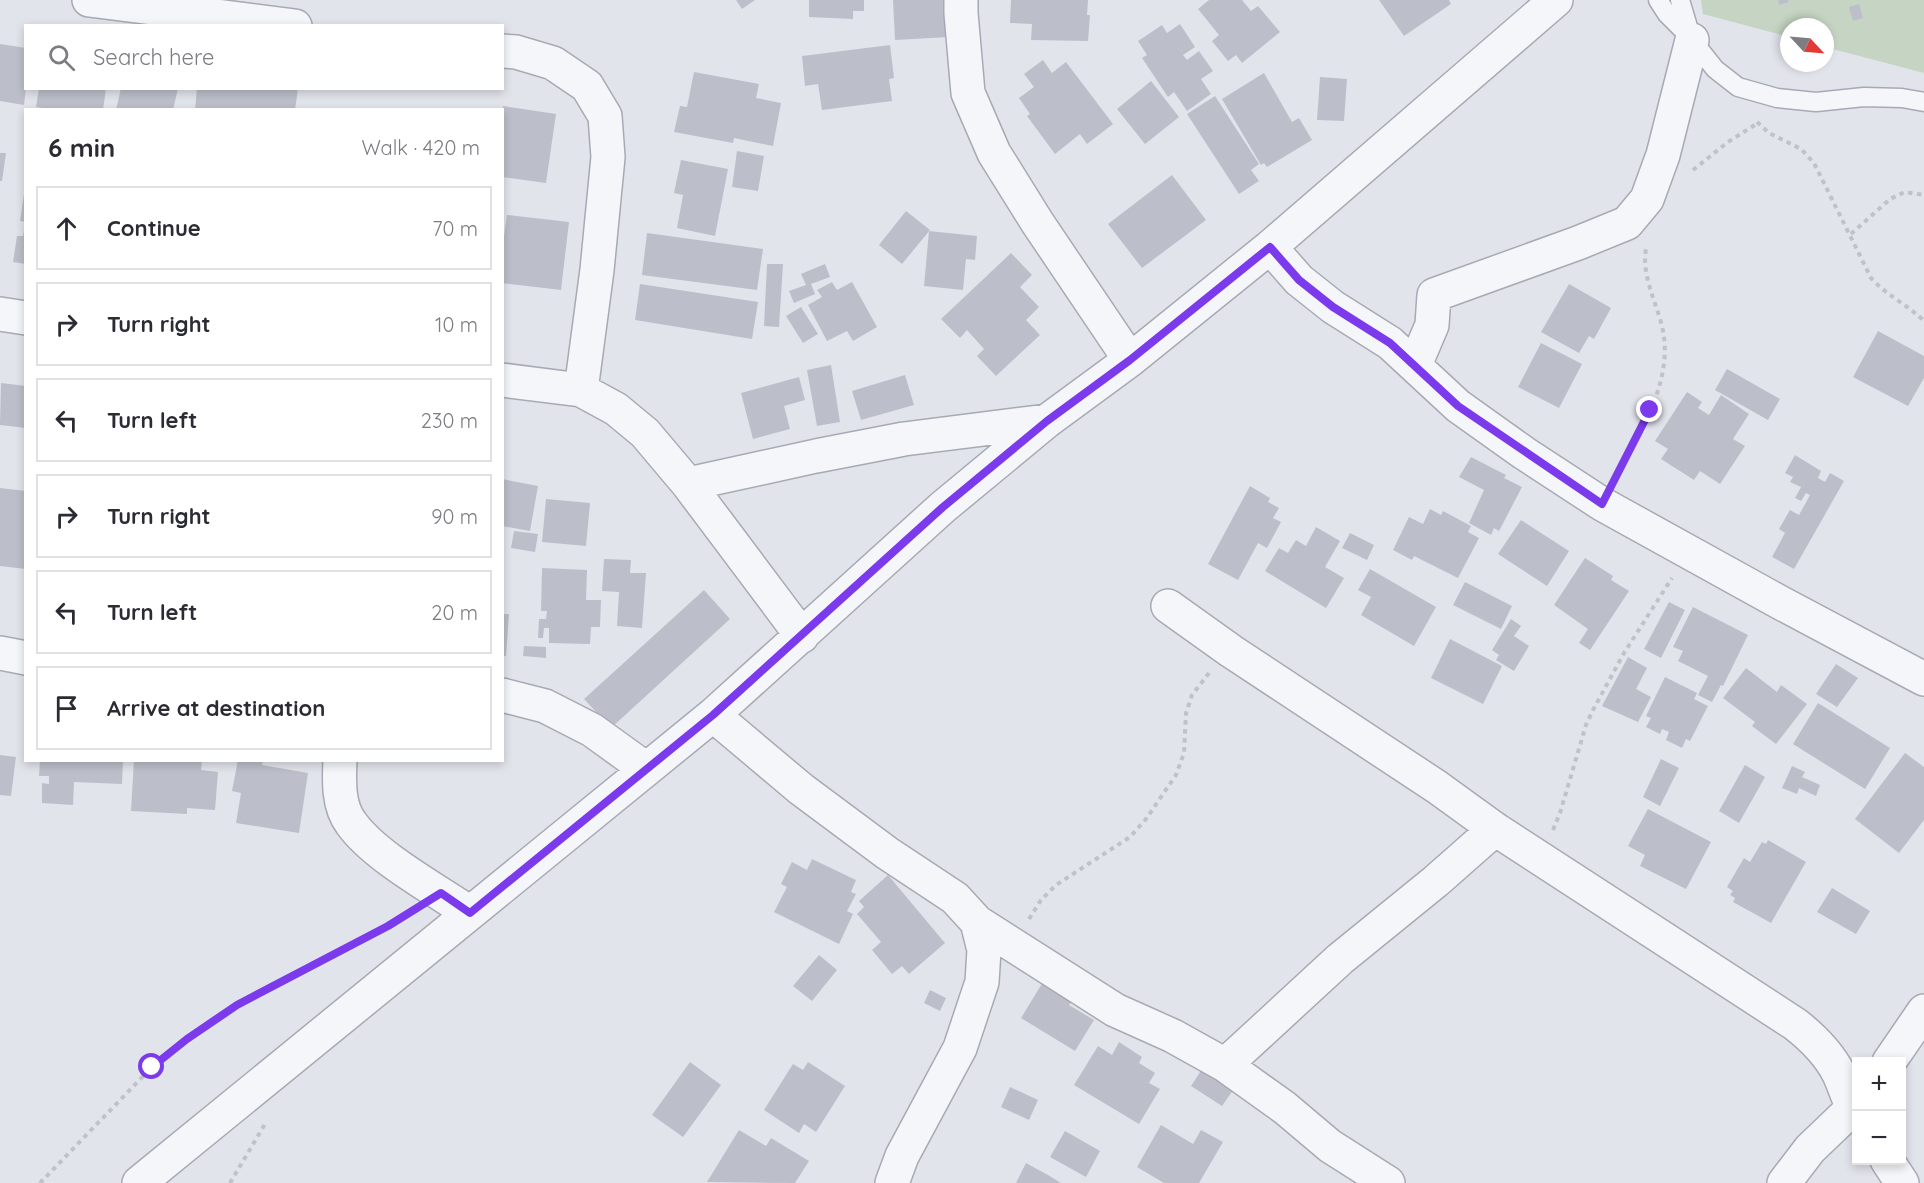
<!DOCTYPE html>
<meta charset="utf-8">
<style>
body{margin:0;font-family:Quicksand,sans-serif;background:#f7f7f7;color:#2b2b33}
.controls{position:absolute;right:18px;bottom:18px;display:grid;overflow:hidden;border-radius:0px;box-shadow:0 3px 9px #0003}
.controls button{width:54px;height:54px;display:grid;place-items:center;padding:0;border:0;border-bottom:2px solid #e1e1e2;background:#fff;color:#2b2b33;font:30px sans-serif}
.compass{position:absolute;left:1780px;top:18px;width:54px;height:54px;border-radius:50%;background:#fff;box-shadow:0 3px 9px #0003;rotate:116deg}
.stop{position:absolute;width:18px;height:18px;margin:-14px;border:4px solid #7c3aed;border-radius:50%;background:#fff}
.stop.end{background:#7c3aed;border-color:#fff;box-shadow:0 2px 6px #0008}
.list{margin:0;padding:0;list-style:none}
h2{display:flex;justify-content:space-between;align-items:center;height:78px;margin:0;padding:0 24px;font-size:26px}
h2 small{font-size:20px;font-weight:400;color:#7c7c81}
.list li{display:grid;grid-template-columns:39px 1fr auto;gap:18px;align-items:center;box-sizing:border-box;height:84px;margin:0 12px 12px;padding:0 12px;border:2px solid #e1e1e2;border-radius:0px}
.list b{display:block;font-size:22px;white-space:nowrap}
.list em{font-size:20px;font-style:normal;color:#7c7c81}
.icon{flex:none;width:33px;height:33px;fill:none;stroke:currentColor;stroke-width:2;stroke-linecap:round;stroke-linejoin:round}
.map{position:relative;flex:none;width:1924px;height:1183px;overflow:hidden}
.search{position:absolute;background:#fff;box-shadow:0 3px 9px #0003;left:24px;top:24px;width:480px;height:66px;display:flex;align-items:center;gap:15px;box-sizing:border-box;padding:0 21px;border-radius:0px;color:#7c7c81;font-size:22px}
.panel{position:absolute;background:#fff;box-shadow:0 3px 9px #0003;left:24px;top:108px;width:480px;height:654px;border-radius:0px}
.map>svg:first-child{display:block}
.green{fill:#c5d4c3}
.building{fill:#bcbfca}
.lines{fill:none;stroke-linecap:round;stroke-linejoin:round}
.service-casing{stroke:#a7aab5;stroke-width:21}
.minor-casing{stroke:#a7aab5;stroke-width:36}
.path{stroke:#c0c2ca;stroke-width:4;stroke-dasharray:4.5 4.5;stroke-linecap:butt}
.service{stroke:#f5f6f9;stroke-width:18}
.minor{stroke:#f5f6f9;stroke-width:33}
.route{stroke:#7c3aed;stroke-width:8}
</style>
<div class="map">
<svg width="1924" height="1183" viewBox="0 0 1924 1183">
<rect width="100%" height="100%" fill="#e2e4eb"/>
<path class="green" d="M1701,0H1924V73L1825,47V27H1789V37L1703,14Z"/>
<path class="building" d="M736,0H755L742,9Z
M809,0H864V11H853V19L809,17Z
M893,0H948L949,37L895,40Z
M1011,0H1088L1087,15H1090L1088,41L1031,40L1032,24L1010,23Z
M1209,0H1242L1251,11L1258,6L1280,32L1242,63L1236,55L1228,61L1212,41L1219,35L1198,9Z
M1379,0H1449L1451,4L1404,36Z
M1778,0H1788L1789,2L1779,5Z
M1859,4L1863,18L1853,21L1849,7Z
M1180,24L1195,47L1183,55L1187,60L1199,51L1213,71L1201,79L1211,94L1187,111L1174,92L1168,97L1142,58L1147,55L1138,41L1162,25L1167,33Z
M0,44L26,48V88L24,105L0,101Z
M890,45L894,78L889,79L892,101L822,110L818,84L805,86L802,56Z
M1043,60L1052,73L1066,62L1113,124L1087,144L1080,134L1055,154L1027,116L1030,114L1019,98L1034,87L1024,74Z
M694,72L759,84L756,98L781,103L773,146L734,138L733,143L674,132L680,106L687,107Z
M1264,73L1292,122L1299,118L1312,140L1267,167L1264,163L1261,165L1222,99Z
M1320,77L1347,79L1344,121L1317,120Z
M1151,81L1179,117L1145,144L1117,109Z
M39,88H106L103,110H54L36,107Z
M121,88H178L173,110H116Z
M197,88H298L295,110H195Z
M1215,96L1259,164L1251,170L1259,181L1239,194L1187,114Z
M503,106L556,114L546,183L502,177Z
M737,151L764,156L758,191L732,187Z
M0,153H6L2,181H0Z
M681,160L728,169L715,236L677,228L683,195L674,193Z
M1172,175L1206,220L1142,268L1108,224Z
M24,194H26V222L20,221Z
M906,211L930,230L902,264L879,245Z
M507,215L569,222L561,290L502,283V251Z
M24,230H26V264L13,262L17,236H23Z
M929,231L977,236L975,260L966,259L963,290L924,286Z
M647,233L763,249L757,290L642,275Z
M1011,253L1032,275L1020,287L1039,307L1026,320L1040,335L996,376L977,356L984,349L967,330L960,338L941,319Z
M767,264H783L779,327L764,326Z
M825,264L830,277L811,284L815,294L794,303L789,291L806,285L801,274Z
M832,282L837,290L852,282L877,327L853,341L847,331L827,341L808,305L822,297L817,290Z
M640,284L758,302L752,339L635,320Z
M1569,284L1611,308L1594,339L1589,336L1579,353L1541,332Z
M801,307L818,334L803,343L786,316Z
M1878,331L1924,356V378L1908,406L1853,377Z
M1541,343L1582,364L1559,408L1518,387Z
M831,365L840,422L817,426L807,370Z
M1727,369L1780,399L1768,420L1715,390Z
M905,375L914,405L861,420L852,391Z
M799,377L805,400L784,406L790,429L753,439L741,393Z
M1,383L26,386V428L0,425Z
M1687,392L1702,402L1698,408L1709,415L1721,395L1749,414L1733,439L1745,446L1720,484L1700,471L1694,480L1661,459L1668,449L1655,441Z
M1795,455L1821,471L1818,478L1825,482L1830,473L1844,481L1794,569L1772,557L1785,533L1779,529L1790,510L1799,515L1810,495L1806,493L1801,501L1795,498L1801,487L1790,482L1793,477L1785,473Z
M1471,457L1506,475L1504,478L1522,487L1499,531L1494,528L1491,535L1469,523L1484,490L1459,477Z
M502,479L538,486L530,531L502,526Z
M1250,486L1270,498L1268,502L1279,508L1273,518L1281,522L1267,548L1258,543L1238,580L1208,564Z
M0,488L26,491V569L0,566Z
M546,499L590,503L586,546L542,542Z
M1430,509L1441,515L1443,511L1471,526L1468,532L1479,538L1458,578L1414,556L1412,560L1393,550L1409,517L1423,524Z
M1521,520L1569,551L1547,586L1498,554Z
M1316,527L1340,541L1325,567L1344,578L1326,608L1265,571L1279,548L1288,553L1296,540L1306,546Z
M514,531L538,534L535,552L511,548Z
M1350,533L1374,545L1367,560L1342,548Z
M1585,558L1613,576L1611,580L1629,591L1590,650L1579,643L1588,629L1554,605Z
M604,559L631,560L630,573H646L642,628L617,626L619,592L602,591Z
M542,568L587,570L586,600H601L600,627H591L590,644L549,643V628H544L543,638H538L539,619H546L547,611H541Z
M1370,569L1436,607L1414,646L1361,615L1371,597L1358,590Z
M1465,582L1512,606L1501,629L1453,605Z
M704,590L730,619L611,728L584,699Z
M1669,602L1685,610L1661,658L1644,649Z
M1693,607L1748,635L1723,686L1721,685L1712,702L1698,695L1708,676L1678,661L1683,651L1673,647Z
M502,614H509L506,656H502Z
M1511,619L1521,626L1514,636L1529,646L1514,671L1496,660L1499,655L1492,650Z
M1450,639L1502,666L1483,704L1431,678Z
M524,646L546,647V658L523,656Z
M1628,657L1647,668L1636,689L1651,697L1638,722L1602,706Z
M1836,664L1858,678L1837,707L1816,694Z
M1746,668L1777,692L1781,685L1807,704L1776,744L1752,726L1755,722L1723,698Z
M1665,677L1697,693L1694,699L1708,706L1690,741L1686,739L1682,748L1666,740L1669,732L1662,729L1660,734L1646,727L1651,718L1646,716Z
M1818,703L1890,748L1865,789L1793,744Z
M1905,753L1924,767V820L1899,853L1855,819Z
M0,755L16,757L11,796L0,795Z
M1661,759L1679,768L1660,806L1643,797Z
M40,760H123L122,784L74,782L73,805L42,803V783L49,784V776H39Z
M134,760L163,762V760H202L201,770L218,772L215,810L187,808V814L131,811Z
M238,760H263L262,765L308,773L299,833L236,823L241,793L232,791Z
M1745,765L1765,777L1739,823L1719,811Z
M1792,766L1805,772L1802,777L1820,785L1816,796L1799,788L1797,794L1782,788Z
M1648,809L1711,842L1686,889L1640,866L1645,855L1628,846Z
M1768,840L1806,862L1771,923L1733,902L1735,898L1730,895L1733,891L1727,887L1744,858L1750,862L1762,842L1766,844Z
M812,859L856,880L851,892L856,894L847,911L853,914L839,944L774,912L787,887L781,884L792,862L807,870Z
M888,875L945,943L909,974L902,966L892,974L872,950L881,942L857,914L864,907L859,901Z
M1832,888L1870,911L1856,934L1817,912Z
M819,955L837,970L812,1001L793,986Z
M1046,977L1076,995L1069,1005L1094,1020L1075,1051L1021,1018Z
M930,990L946,998L940,1011L924,1003Z
M1119,1042L1142,1057L1139,1063L1155,1073L1149,1083L1160,1089L1139,1124L1074,1085L1098,1046L1112,1055Z
M690,1062L721,1085L683,1137L652,1115Z
M808,1062L845,1086L816,1132L804,1124L799,1133L764,1110L793,1064L803,1070Z
M1206,1063L1238,1083L1222,1106L1191,1086Z
M1010,1087L1038,1100L1029,1120L1001,1107Z
M1161,1125L1193,1144L1201,1130L1223,1142L1199,1183H1164L1137,1167Z
M739,1130L766,1146L771,1138L809,1161L795,1183L707,1182Z
M1065,1131L1100,1151L1086,1177L1050,1157Z
M1026,1163L1048,1175L1061,1183H1016Z"/>
<g class="lines">
<g class="service-casing">
<path id="service" d="M1658,0L1667,14L1690,37
M1680,0L1692,40L1715,69L1738,87L1777,98L1816,102L1864,97L1902,98L1924,102"/>
</g>
<g class="minor-casing">
<path id="minor" d="M89,0L295,26
M961,0V13L968,93L994,153L1037,222L1130,360
M502,51L516,52L553,63L587,86L605,116L608,157L597,270L581,390
M1270,247L1299,280L1333,307L1390,343L1458,406L1524,453L1602,504L1781,603L1924,679
M0,314L26,318
M1415,365L1432,325L1434,295L1578,243L1627,223L1647,199L1663,155L1692,40
M502,380L581,390L616,409L645,433L688,484L802,636
M688,484L816,456L904,439L1047,421
M1168,606L1231,651L1437,787L1495,829L1795,1024C1813,1038 1829,1054 1839,1074C1845,1087 1849,1102 1856,1114
M0,653L26,658
M502,695L545,706L592,730L646,769
M713,715L801,789L887,853L955,898L977,922L984,950L982,982L960,1048L902,1156L892,1183
M340,760C339,781 338,806 351,823C374,856 436,890 470,913
M977,922L1115,1010L1173,1036L1225,1065L1285,1108L1330,1146L1388,1183
M1889,1062L1924,1011
M1225,1065L1340,959L1436,881L1495,829
M1887,1160L1902,1183
M139,1183L713,715L943,507L1047,421L1130,360L1270,247L1556,0
M1784,1183L1810,1149L1856,1105"/>
</g>
<path class="path" d="M1757,122L1769,133L1801,149L1814,163L1871,278C1886,295 1908,305 1924,321
M1693,170L1728,142L1758,123
M1851,234L1890,199L1905,192L1924,195
M1617,475C1640,433 1673,381 1663,331C1658,305 1641,277 1646,249
M1553,830L1560,813L1586,725L1593,710L1624,653L1672,578
M1029,919L1041,900L1056,885L1130,837L1146,819L1176,775L1184,753L1186,713L1192,695L1209,673
M40,1183L152,1067L187,1039L237,1005L409,913
M230,1183L265,1124"/>
<use href="#service" class="service"/>
<use href="#minor" class="minor"/>
</g>
<g class="lines">
<path class="route" d="M152,1067L187,1039L237,1005L388,926L441,893L470,913L713,715L943,507L1047,421L1130,360L1270,247L1299,280L1333,307L1390,343L1458,406L1602,504L1650,410"/>
</g>
</svg>
<div class="controls">
<button>+</button>
<button>−</button>
</div>
<svg class="compass" viewBox="-18 -18 36 36"><path d="M0-13l5 13h-10z" fill="#e53935"/><path d="M0 13l5-13h-10z" fill="#7c7c81"/></svg>
<div class="stop" style="left:152px;top:1067px"></div>
<div class="stop end" style="left:1650px;top:410px"></div>
<div class="search"><svg class="icon" aria-label="search" viewBox="0 0 24 24"><circle cx="10" cy="10" r="6"/><path d="M15 15l6 6"/></svg>Search here</div>
<section class="panel">
<h2>6 min<small>Walk · 420 m</small></h2>
<ul class="list">
<li><svg class="icon" aria-label="ahead" viewBox="0 0 24 24"><path d="M12 20V5M6 11l6-6 6 6"/></svg><div><b>Continue</b></div><em>70 m</em></li>
<li><svg class="icon" aria-label="right" viewBox="0 0 24 24"><path d="M7 20v-9h11M14 6l5 5-5 5"/></svg><div><b>Turn right</b></div><em>10 m</em></li>
<li><svg class="icon" aria-label="left" viewBox="0 0 24 24"><path d="M17 20v-9H6M10 6l-5 5 5 5"/></svg><div><b>Turn left</b></div><em>230 m</em></li>
<li><svg class="icon" aria-label="right" viewBox="0 0 24 24"><path d="M7 20v-9h11M14 6l5 5-5 5"/></svg><div><b>Turn right</b></div><em>90 m</em></li>
<li><svg class="icon" aria-label="left" viewBox="0 0 24 24"><path d="M17 20v-9H6M10 6l-5 5 5 5"/></svg><div><b>Turn left</b></div><em>20 m</em></li>
<li><svg class="icon" aria-label="arrive" viewBox="0 0 24 24"><path d="M6 21V4h12l-3 4 3 4H6"/></svg><div><b>Arrive at destination</b></div></li>
</ul>
</section>
</div>
